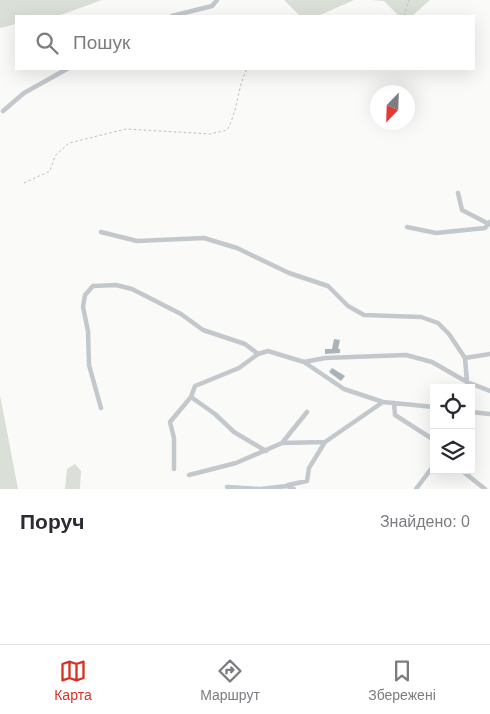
<!DOCTYPE html>
<html lang="uk">
<meta charset="utf-8">
<style>
body{margin:0;font-family:Arial,sans-serif;background:#f2f2f3;color:#2b2b33}
.controls{position:absolute;right:15px;bottom:15px;display:grid;overflow:hidden;border-radius:0px;box-shadow:0 5px 20px #0002}
.controls button{width:45px;height:45px;display:grid;place-items:center;padding:0;border:0;border-bottom:1px solid #e1e1e2;background:#fff;color:#2b2b33;font:25px sans-serif}
.compass{position:absolute;left:370px;top:85px;width:45px;height:45px;border-radius:50%;background:#fff;box-shadow:0 5px 20px #0002;rotate:203deg}
.list{margin:0;padding:0;list-style:none}
h2{display:flex;justify-content:space-between;align-items:center;height:65px;margin:0;padding:0 20px;font-size:21px}
h2 small{font-size:16px;font-weight:400;color:#7c7c81}
.icon{flex:none;width:28px;height:28px;fill:none;stroke:currentColor;stroke-width:2;stroke-linecap:round;stroke-linejoin:round}
.map{position:relative;flex:none;width:490px;height:489px;overflow:hidden}
.search{position:absolute;background:#fff;box-shadow:0 5px 20px #0002;left:15px;right:15px;top:15px;height:55px;display:flex;align-items:center;gap:12px;box-sizing:border-box;padding:0 18px;border-radius:0px;color:#7c7c81;font-size:19px}
.sheet{height:155px;background:#fff}
nav{display:flex;justify-content:space-around;align-items:center;box-sizing:border-box;height:70px;border-top:1px solid #e1e1e2;background:#fff;font-size:14px;color:#7c7c81}
nav a{display:grid;justify-items:center;gap:2px}
nav .on{color:#d93025}
.map>svg:first-child{display:block}
.green{fill:#dadfd7}
.building{fill:#aab3b9}
.lines{fill:none;stroke-linecap:round;stroke-linejoin:round}
.path{stroke:#bbbfc2;stroke-width:1;stroke-dasharray:2.5 2.5;stroke-linecap:butt}
.minor{stroke:#c3c8cc;stroke-width:4.5}
</style>
<div class="map">
<svg width="490" height="489" viewBox="0 0 490 489">
<rect width="100%" height="100%" fill="#fafaf8"/>
<path class="green" d="M0,0H102L58,16H16V24L0,28Z
M284,0H354L318,16H300Z
M371,0H430L412,16H399L384,1Z
M0,395L18,489H0Z
M75,464L81,471L80,489H65L67,469Z"/>
<path class="building" d="M334,339L340,340L338,349H340V353L325,354V349H332Z
M332,368L345,376L341,381L329,372Z"/>
<g class="lines">
<path class="path" d="M404,16L409,0
M24,183L50,171L55,156L69,143L126,129L210,134L227,130C238,111 237,88 247,69"/>
<path class="minor" d="M172,16L212,6L217,0
M3,111L24,93L67,69
M458,193L462,210L489,224
M407,227L436,233L485,228L490,222
M101,232L137,241L204,238L237,248L289,273L328,286L348,306L364,315L421,317L438,323L449,334L465,358L467,382
M465,358L490,354
M304,362L344,389L383,402L434,407
M191,397L215,414L234,432L266,451
M394,403L395,415L434,440
M101,408L89,365L88,331L83,307L85,295L93,286L116,285L132,289L181,314L203,330L245,344L258,354
M471,412L490,414
M282,443L307,412
M174,469V438L170,422L191,397L195,386L239,368L258,354L268,351L304,362L325,358L406,355L432,362L467,382L490,391
M461,470L485,489
M189,475L236,463L282,443L325,442L383,402
M288,485L307,481L309,468L325,442
M227,487L260,489L287,486L294,489
M416,489L434,465"/>
</g>
</svg>
<div class="controls">
<button><svg class="icon" aria-label="locate" viewBox="0 0 24 24"><circle cx="12" cy="12" r="6"/><path d="M12 2v4M12 18v4M2 12h4M18 12h4"/></svg></button>
<button><svg class="icon" aria-label="layers" viewBox="0 0 24 24"><path d="M12 4l9 5-9 5-9-5zM3 14l9 5 9-5"/></svg></button>
</div>
<svg class="compass" viewBox="-18 -18 36 36"><path d="M0-13l5 13h-10z" fill="#e53935"/><path d="M0 13l5-13h-10z" fill="#7c7c81"/></svg>
<div class="search"><svg class="icon" aria-label="search" viewBox="0 0 24 24"><circle cx="10" cy="10" r="6"/><path d="M15 15l6 6"/></svg>Пошук</div>
</div>
<section class="sheet">
<h2>Поруч<small>Знайдено: 0</small></h2>
<ul class="list">
</ul>
</section>
<nav>
<a class="on"><svg class="icon" aria-label="map" viewBox="0 0 24 24"><path d="M3 6l6-2 6 2 6-2v14l-6 2-6-2-6 2zM9 4v14M15 6v14"/></svg>Карта</a>
<a><svg class="icon" aria-label="directions" viewBox="0 0 24 24"><path d="M12 3l9 9-9 9-9-9zM9 14v-3h6M13 9l2 2-2 2"/></svg>Маршрут</a>
<a><svg class="icon" aria-label="saved" viewBox="0 0 24 24"><path d="M7 4h10v16l-5-4-5 4z"/></svg>Збережені</a>
</nav>
